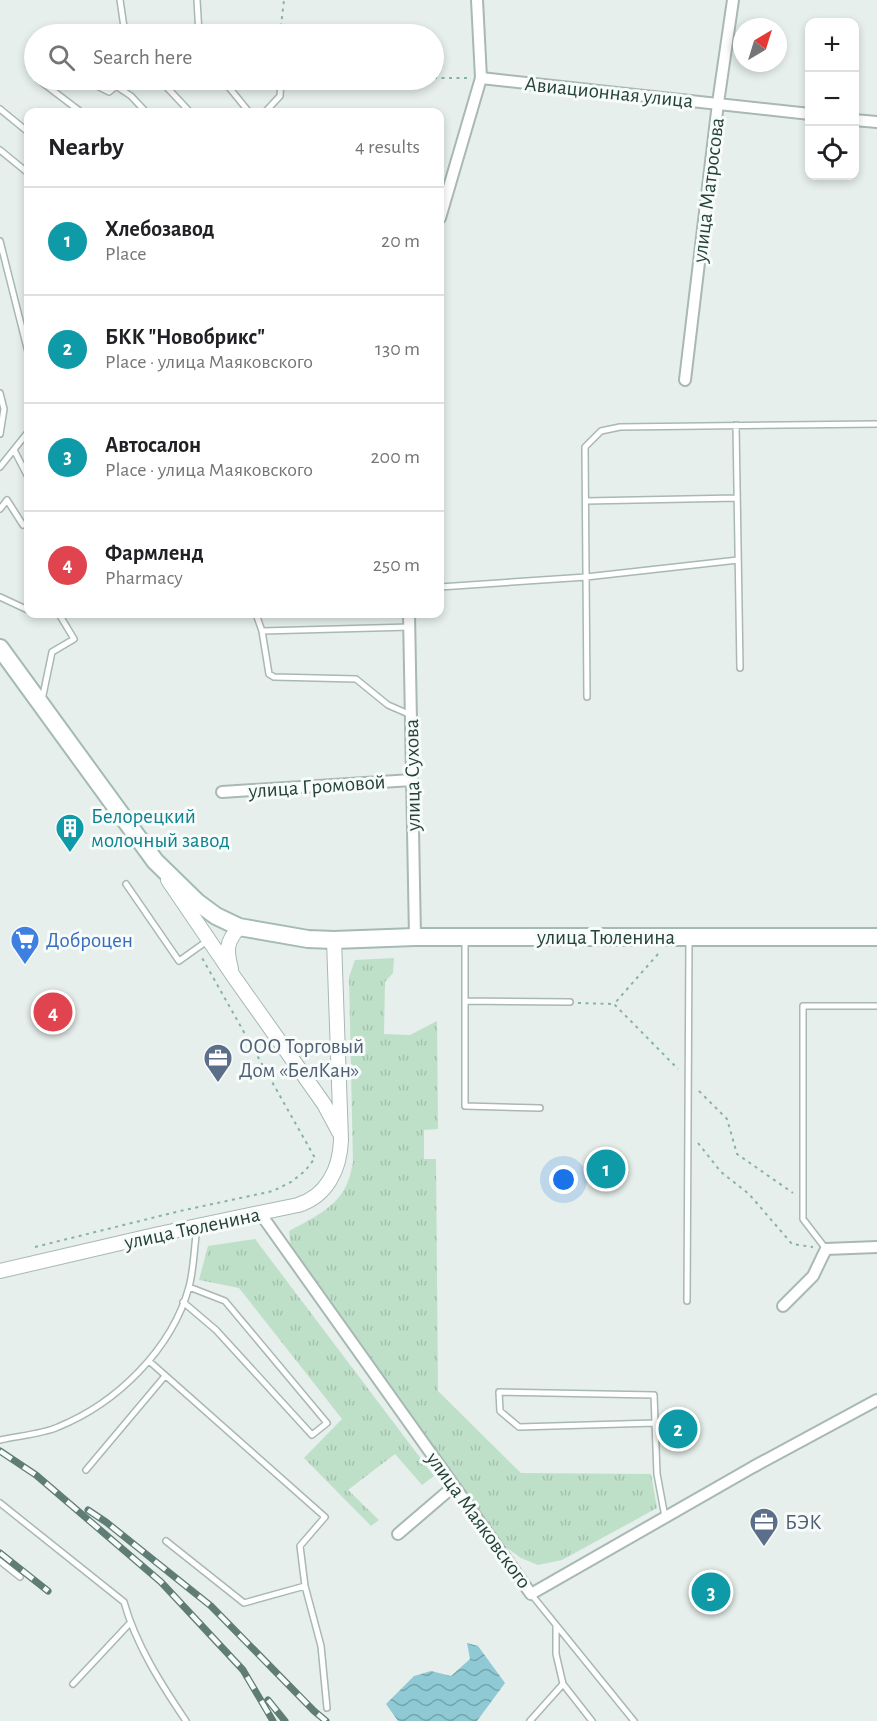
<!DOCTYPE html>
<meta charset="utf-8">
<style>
body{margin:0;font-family:"Alegreya Sans",sans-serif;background:#f6f6f6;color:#202124}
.controls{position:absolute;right:18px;top:18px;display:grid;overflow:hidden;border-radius:12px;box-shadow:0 3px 9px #0003}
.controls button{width:54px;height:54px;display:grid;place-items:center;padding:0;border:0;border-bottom:2px solid #e0e0e0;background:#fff;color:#202124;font:30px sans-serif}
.compass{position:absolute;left:733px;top:18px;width:54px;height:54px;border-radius:50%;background:#fff;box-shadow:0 3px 9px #0003;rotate:38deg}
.you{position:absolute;left:564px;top:1180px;width:21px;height:21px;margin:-15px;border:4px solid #fff;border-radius:50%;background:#1a73e8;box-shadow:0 0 0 9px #1a73e833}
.badge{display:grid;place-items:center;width:39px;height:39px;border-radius:50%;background:#7f4e3f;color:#fff;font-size:20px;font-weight:700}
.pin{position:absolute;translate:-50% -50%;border:3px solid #fff;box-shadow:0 2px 6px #0006}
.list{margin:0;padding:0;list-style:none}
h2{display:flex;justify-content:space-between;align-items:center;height:78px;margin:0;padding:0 24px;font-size:26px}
h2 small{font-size:20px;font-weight:400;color:#757577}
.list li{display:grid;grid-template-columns:39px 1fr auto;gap:18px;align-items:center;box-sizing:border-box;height:108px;padding:0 24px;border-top:2px solid #e0e0e0}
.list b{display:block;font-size:22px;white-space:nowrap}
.list p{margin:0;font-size:20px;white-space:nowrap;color:#757577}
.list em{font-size:20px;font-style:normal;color:#757577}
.icon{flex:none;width:33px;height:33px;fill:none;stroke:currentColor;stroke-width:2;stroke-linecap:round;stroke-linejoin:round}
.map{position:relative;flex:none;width:877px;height:1721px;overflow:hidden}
.search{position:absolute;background:#fff;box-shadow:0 3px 9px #0003;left:24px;top:24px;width:420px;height:66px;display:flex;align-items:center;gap:15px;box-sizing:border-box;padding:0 21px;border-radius:33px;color:#757577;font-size:22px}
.panel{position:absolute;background:#fff;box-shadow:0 3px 9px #0003;left:24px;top:108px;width:420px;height:510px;border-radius:12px}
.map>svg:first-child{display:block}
.grass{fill:url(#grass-tufts)}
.water{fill:url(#water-waves)}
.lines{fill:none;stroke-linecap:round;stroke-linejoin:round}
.service-casing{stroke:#a8b8b2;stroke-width:8}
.minor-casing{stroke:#a8b8b2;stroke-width:14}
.tertiary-casing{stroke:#a8b8b2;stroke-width:16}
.secondary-casing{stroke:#a4bbb3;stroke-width:20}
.path{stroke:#86b3a5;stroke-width:2;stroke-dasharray:3 4.5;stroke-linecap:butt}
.service{stroke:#fff;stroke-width:5}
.minor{stroke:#fff;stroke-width:10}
.tertiary{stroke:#fff;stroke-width:14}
.secondary{stroke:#fff;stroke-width:16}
.rail-casing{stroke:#5f7d75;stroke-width:7}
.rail{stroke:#f7fbf9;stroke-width:4.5;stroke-dasharray:14;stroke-linecap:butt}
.labels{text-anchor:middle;stroke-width:6;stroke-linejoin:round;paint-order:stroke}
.street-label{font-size:21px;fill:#24423a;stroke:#f7fbf9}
.culture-label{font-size:21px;fill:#0d838f;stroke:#f7fbf9;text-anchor:start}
.shop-label{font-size:21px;fill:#366cbe;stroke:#f7fbf9;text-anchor:start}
.service-label{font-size:21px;fill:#4e5e75;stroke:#f7fbf9;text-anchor:start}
</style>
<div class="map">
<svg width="877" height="1721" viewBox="0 0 877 1721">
<defs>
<pattern id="grass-tufts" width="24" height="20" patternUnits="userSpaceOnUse" patternTransform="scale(1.5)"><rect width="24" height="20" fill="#bfe0c8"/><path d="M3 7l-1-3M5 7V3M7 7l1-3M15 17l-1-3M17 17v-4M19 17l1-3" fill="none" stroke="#a4c1ad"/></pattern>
<pattern id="water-waves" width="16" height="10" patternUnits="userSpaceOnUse" patternTransform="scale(1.5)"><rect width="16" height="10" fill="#8ec9d4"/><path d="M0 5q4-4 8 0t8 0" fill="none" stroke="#74a5ad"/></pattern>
</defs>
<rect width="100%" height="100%" fill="#e6efeb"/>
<path class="grass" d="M394,958L393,973L385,982L384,1034L410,1035L437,1021L438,1129L424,1130V1159H436L438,1391L521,1473L651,1474L657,1508L562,1560L538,1565L521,1558L507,1548L291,1249L289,1231C311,1219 339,1207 348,1181C351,1175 351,1169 353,1163L349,977L355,960Z
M255,1239L434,1476L422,1485L395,1454L348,1490L379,1520L371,1526L304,1458L342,1419L239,1288L199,1280L208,1246Z"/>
<path class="water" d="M467,1643L478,1646L505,1683L477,1721H398L386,1704L414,1676L431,1671L451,1676L470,1659Z"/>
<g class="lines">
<g class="service-casing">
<path id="service" d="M120,0L125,34
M197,0L199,34
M39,80L81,112
M85,80L109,92L116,86L131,96L146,112
M160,80L190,112
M223,80L249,112
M0,109L28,132
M265,112L280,96L281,80
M0,150L28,173
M0,241L28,352
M0,393L4,409L0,434
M736,425L740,668
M14,450L28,477
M0,467L28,432
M586,501L737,498
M0,509L7,500L23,525
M440,587L586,577L738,560
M0,597L28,610
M256,614L262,631L269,674L274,677L356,679L388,705L411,715
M262,631L410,627
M587,697L585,447L601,431L620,427L877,424
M42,700L52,652L74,639L59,614
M126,884L179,961L207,941
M465,939V1106L540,1108
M465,1001L570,1002
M826,1249L803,1219V1006H877
M687,1301L689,939
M183,1302L216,1330L312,1435L327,1423L225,1301L189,1287
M149,1361L325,1517L300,1546L305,1586L244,1603L166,1541
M655,1423L519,1427L500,1411L499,1392L654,1395L657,1474L665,1517
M0,1440C17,1436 43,1434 58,1427C117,1403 172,1349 189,1287C194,1269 194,1247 197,1228
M86,1470L165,1376
M0,1503L124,1602C136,1645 161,1684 186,1721
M0,1561L20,1577
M305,1586L321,1646L327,1708
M531,1594L634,1721
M556,1625V1654L563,1684L592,1721
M73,1684L130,1623
M530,1721L563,1684"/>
</g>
<g class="minor-casing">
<path id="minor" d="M481,78L810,114
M854,120L877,122
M440,218L481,78L477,0
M685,380L718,103L733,0
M409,614L415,937
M222,792L412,780
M260,1213L531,1594L753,1467L877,1400
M783,1306L813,1276L826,1249L877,1247
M398,1534L454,1486"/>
</g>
<g class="tertiary-casing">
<path id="tertiary" d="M168,880L234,977L324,1104L339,1132
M231,969C226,949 226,943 239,927
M0,1271L159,1234L298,1205C327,1196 340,1169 341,1140L334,940"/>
</g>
<g class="secondary-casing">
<path id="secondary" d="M0,648L155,861L197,902L216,916L239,927L308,939L334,940L415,937H877"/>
</g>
<path class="path" d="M280,34L284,0
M434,78H470
M291,86L298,80
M658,954L614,1004L678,1069
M578,1003L614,1004
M699,1091L727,1119L737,1154L793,1193
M698,1143L721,1172L749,1194L792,1244L813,1247
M35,1247L180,1211L273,1191L291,1182L305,1171L315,1158L201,956"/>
<use href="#service" class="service"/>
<use href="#minor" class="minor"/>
<use href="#tertiary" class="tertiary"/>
<use href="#secondary" class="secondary"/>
<g class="rail-casing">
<path id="rail" d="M0,1451L36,1475L161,1582L243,1670L273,1721
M88,1510L106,1522L211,1606L314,1711L326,1721
M0,1553L48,1591
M268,1700L285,1721"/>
</g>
<use href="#rail" class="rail"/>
</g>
<defs>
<g id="building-pin" transform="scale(1.5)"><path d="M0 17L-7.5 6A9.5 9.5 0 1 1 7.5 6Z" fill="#0f9aa8" stroke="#f7fbf9"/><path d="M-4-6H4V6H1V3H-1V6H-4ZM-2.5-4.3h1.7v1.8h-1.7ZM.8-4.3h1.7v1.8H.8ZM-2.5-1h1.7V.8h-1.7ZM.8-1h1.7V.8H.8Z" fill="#fff"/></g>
<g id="supermarket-pin" transform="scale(1.5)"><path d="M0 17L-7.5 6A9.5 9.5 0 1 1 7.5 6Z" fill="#3f7fe0" stroke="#f7fbf9"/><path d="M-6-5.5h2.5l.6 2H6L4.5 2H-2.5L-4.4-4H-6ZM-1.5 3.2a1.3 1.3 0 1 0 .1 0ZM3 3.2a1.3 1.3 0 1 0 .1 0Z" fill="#fff"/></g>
<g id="office-pin" transform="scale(1.5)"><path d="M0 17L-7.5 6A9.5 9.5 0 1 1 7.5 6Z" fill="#5c6f8a" stroke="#f7fbf9"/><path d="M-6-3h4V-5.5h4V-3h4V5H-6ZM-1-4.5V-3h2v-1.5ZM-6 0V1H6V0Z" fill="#fff"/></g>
</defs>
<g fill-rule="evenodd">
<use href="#building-pin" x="70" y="828"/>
<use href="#supermarket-pin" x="25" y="940"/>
<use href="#office-pin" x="218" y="1058"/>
<use href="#office-pin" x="764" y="1522"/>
</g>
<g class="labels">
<g class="street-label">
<text transform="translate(609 92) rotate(6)" y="7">Авиационная улица</text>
<text transform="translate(708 190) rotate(-83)" y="7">улица Матросова</text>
<text transform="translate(412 775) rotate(-91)" y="7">улица Сухова</text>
<text transform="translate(317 786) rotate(-4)" y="7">улица Громовой</text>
<text x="606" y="944">улица Тюленина</text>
<text transform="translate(192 1228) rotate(-12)" y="7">улица Тюленина</text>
<text transform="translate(479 1520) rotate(54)" y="7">улица Маяковского</text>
</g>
<g class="culture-label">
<text x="91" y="823">Белорецкий<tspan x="91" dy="24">молочный завод</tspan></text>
</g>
<g class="shop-label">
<text x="46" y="947">Доброцен</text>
</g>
<g class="service-label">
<text x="239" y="1053">ООО Торговый<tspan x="239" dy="24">Дом «БелКан»</tspan></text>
<text x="785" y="1529">БЭК</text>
</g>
</g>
</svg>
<div class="controls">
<button>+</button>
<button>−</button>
<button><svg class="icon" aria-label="locate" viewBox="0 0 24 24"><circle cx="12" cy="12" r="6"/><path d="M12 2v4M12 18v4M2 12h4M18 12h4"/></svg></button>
</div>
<svg class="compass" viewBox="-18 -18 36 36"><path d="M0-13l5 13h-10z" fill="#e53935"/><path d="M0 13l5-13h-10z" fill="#757577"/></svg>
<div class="you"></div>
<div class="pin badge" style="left:606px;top:1169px;background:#0f9aa8">1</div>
<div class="pin badge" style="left:678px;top:1429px;background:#0f9aa8">2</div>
<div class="pin badge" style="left:711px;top:1592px;background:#0f9aa8">3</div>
<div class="pin badge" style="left:53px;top:1012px;background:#e0444e">4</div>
<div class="search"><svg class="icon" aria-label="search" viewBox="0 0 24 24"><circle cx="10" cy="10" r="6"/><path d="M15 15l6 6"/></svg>Search here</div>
<section class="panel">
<h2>Nearby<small>4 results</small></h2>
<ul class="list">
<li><span class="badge" style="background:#0f9aa8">1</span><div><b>Хлебозавод</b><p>Place</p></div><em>20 m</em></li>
<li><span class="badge" style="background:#0f9aa8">2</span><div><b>БКК &quot;Новобрикс&quot;</b><p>Place · улица Маяковского</p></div><em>130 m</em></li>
<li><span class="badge" style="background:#0f9aa8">3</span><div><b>Автосалон</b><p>Place · улица Маяковского</p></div><em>200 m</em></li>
<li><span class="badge" style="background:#e0444e">4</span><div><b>Фармленд</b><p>Pharmacy</p></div><em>250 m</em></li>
</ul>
</section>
</div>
